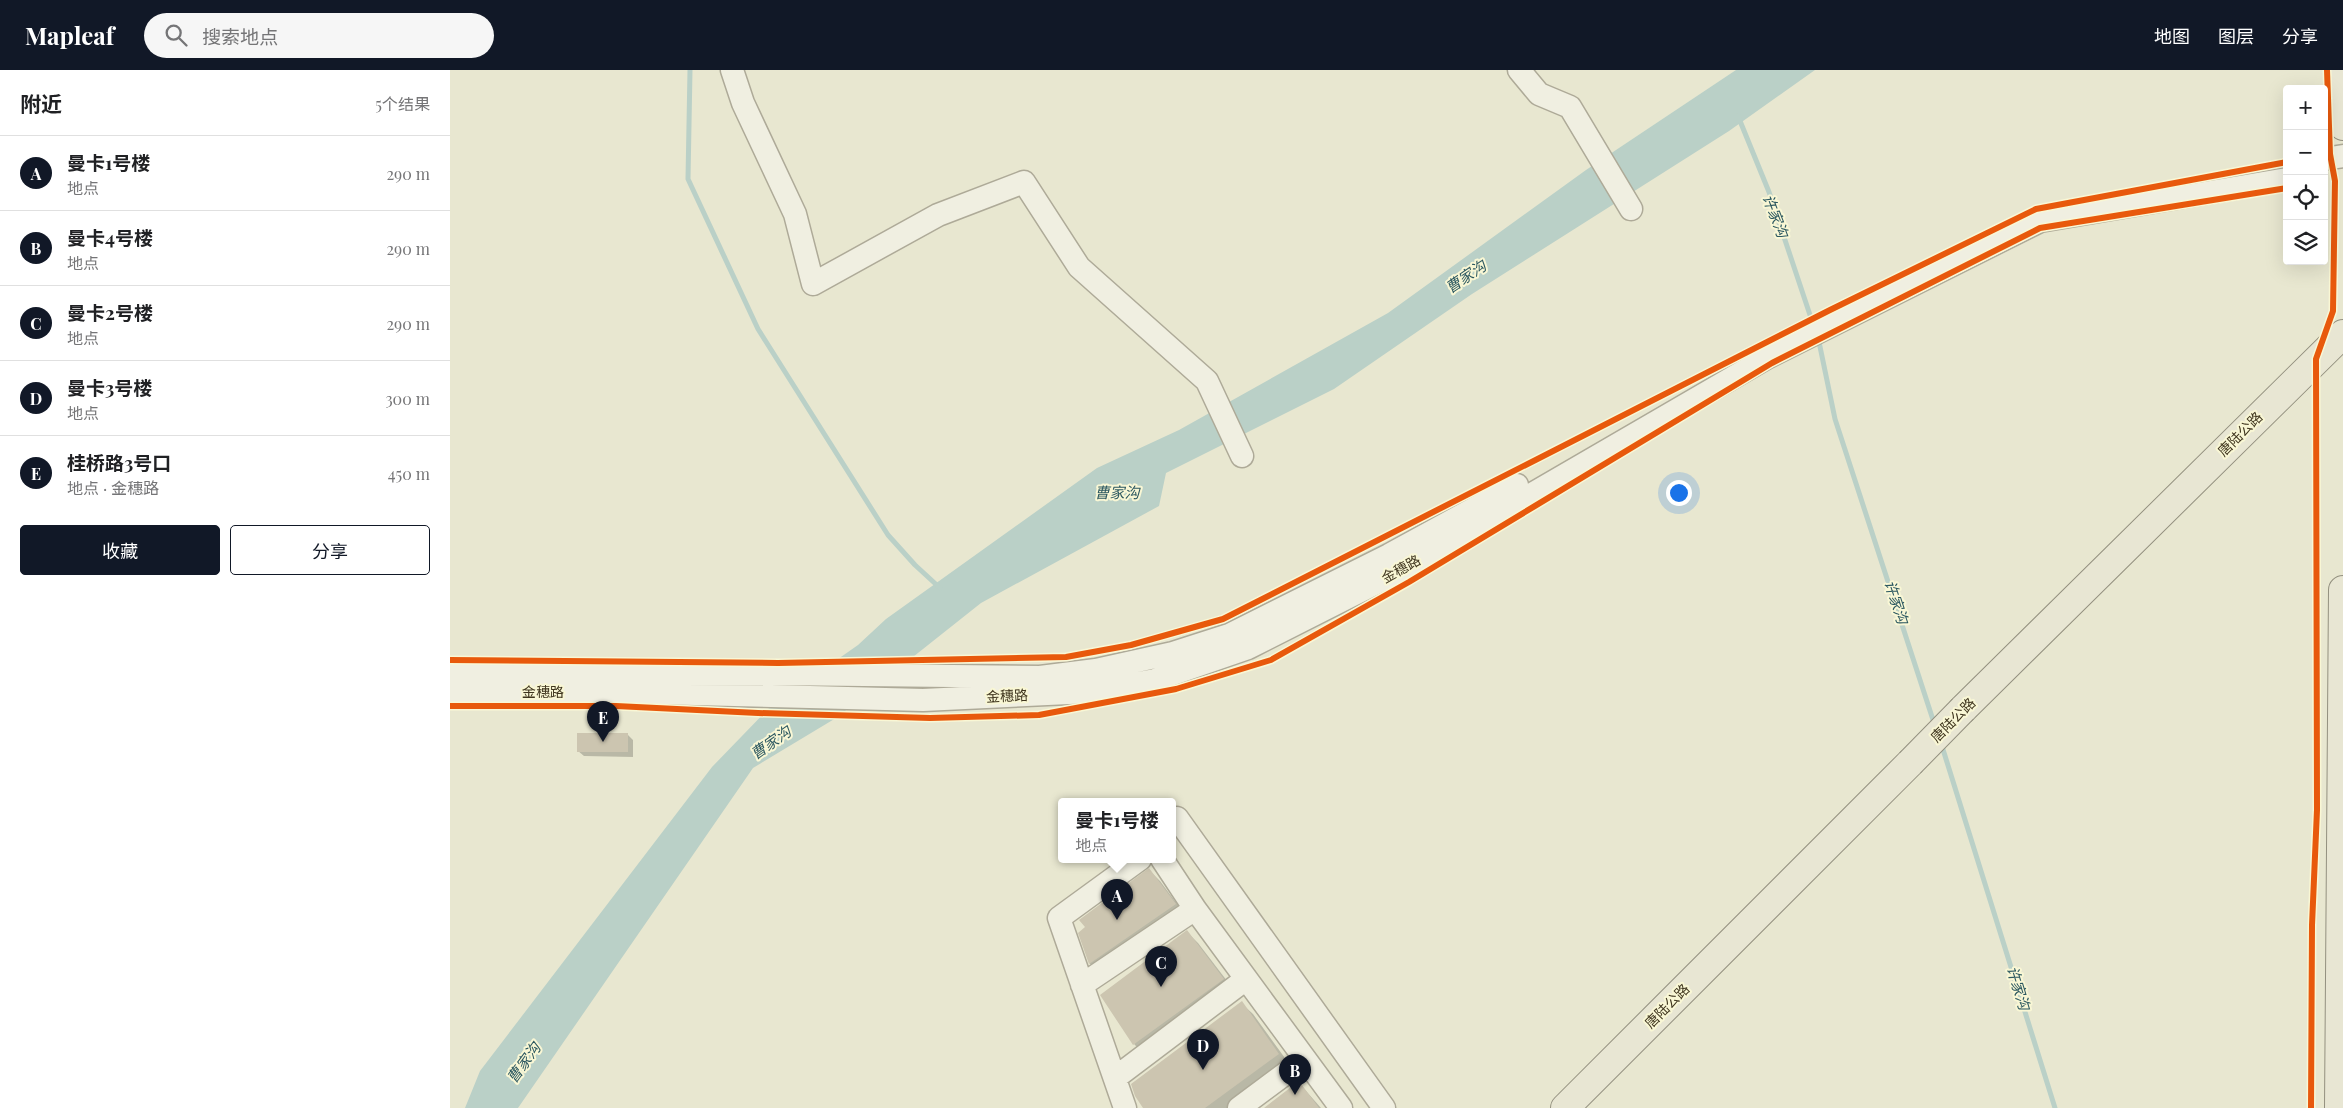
<!DOCTYPE html>
<html lang="zh">
<meta charset="utf-8">
<style>
body{margin:0;font-family:"Playfair Display","Noto Sans SC",serif;background:#f6f6f6;color:#202124}
.controls{position:absolute;right:15px;top:15px;display:grid;overflow:hidden;border-radius:5px;box-shadow:0 5px 20px #0002}
.controls button{width:45px;height:45px;display:grid;place-items:center;padding:0;border:0;border-bottom:1px solid #e0e0e0;background:#fff;color:#202124;font:25px sans-serif}
.you{position:absolute;left:1228px;top:422px;width:18px;height:18px;margin:-12px;border:4px solid #fff;border-radius:50%;background:#1a73e8;box-shadow:0 0 0 8px #1a73e833}
.badge{display:grid;place-items:center;width:32px;height:32px;border-radius:50%;background:#111827;color:#fff;font-size:16px;font-weight:700}
.pin{position:absolute;translate:-50% -41px;filter:drop-shadow(0 1px 2px #0008)}
.pin::after{content:'';position:absolute;top:26px;width:18px;height:15px;background:inherit;clip-path:polygon(0 0,100% 0,50% 100%)}
.popup{position:absolute;left:608px;top:728px;width:118px;height:65px;box-sizing:border-box;display:grid;place-content:center;border-radius:5px;background:#fff;filter:drop-shadow(0 1px 4px #0005);font-size:16px;white-space:nowrap;color:#757577}
.popup b{font-size:19px;color:#202124}
.popup::after{content:'';position:absolute;left:50%;top:100%;margin-left:-10px;border:10px solid transparent;border-top-color:#fff}
.list{margin:0;padding:0;list-style:none}
h2{display:flex;justify-content:space-between;align-items:center;height:65px;margin:0;padding:0 20px;font-size:21px}
h2 small{font-size:16px;font-weight:400;color:#757577}
.list li{display:grid;grid-template-columns:32px 1fr auto;gap:15px;align-items:center;box-sizing:border-box;height:75px;padding:0 20px;border-top:1px solid #e0e0e0}
.list b{display:block;font-size:19px;white-space:nowrap}
.list p{margin:0;font-size:16px;white-space:nowrap;color:#757577}
.list em{font-size:16px;font-style:normal;color:#757577}
.actions{display:flex;gap:10px;padding:15px 20px}
.actions a{flex:1;padding:11px 0;border:1px solid #111827;border-radius:5px;text-align:center;font-size:18px;color:#111827}
.actions .main{background:#111827;color:#fff}
.icon{flex:none;width:28px;height:28px;fill:none;stroke:currentColor;stroke-width:2;stroke-linecap:round;stroke-linejoin:round}
.map{position:relative;flex:none;width:1893px;height:1038px;overflow:hidden}
header{display:flex;align-items:center;gap:30px;box-sizing:border-box;height:70px;padding:0 25px;background:#111827;color:#fff}
header strong{font-size:24px}
nav{display:flex;gap:28px;margin-inline-start:auto;font-size:18px}
.search{width:350px;height:45px;background:#f6f6f6;display:flex;align-items:center;gap:12px;box-sizing:border-box;padding:0 18px;border-radius:28px;color:#757577;font-size:19px}
main{display:flex}
aside{flex:1;background:#fff}
.map>svg:first-child{display:block}
.water{fill:#bad0c7}
.shadow{fill:#0003}
.lines{fill:none;stroke-linecap:round;stroke-linejoin:round}
.stream{stroke:#bad0c7;stroke-width:5}
.building{fill:#ccc5b0}
.minor-casing{stroke:#aeaa98;stroke-width:25}
.major-casing{stroke:#93907f;stroke-width:30}
.minor{stroke:#f0efe1;stroke-width:22}
.major{stroke:#e8e6d3;stroke-width:28}
.major-bridge-casing{stroke:#93907f;stroke-width:30;stroke-linecap:butt}
.major-bridge{stroke:#e8e6d3;stroke-width:28}
.cycleway-casing{stroke:#f9f7d5;stroke-width:9}
.cycleway{stroke:#e8590c;stroke-width:6}
.labels{text-anchor:middle;stroke-width:4;stroke-linejoin:round;paint-order:stroke}
.street-label{font-size:14px;fill:#3f351e;stroke:#f9f7d5}
.water-label{font-size:15px;font-style:italic;fill:#2c5860;stroke:#f9f7d5}
</style>
<header>
<strong>Mapleaf</strong>
<div class="search"><svg class="icon" aria-label="search" viewBox="0 0 24 24"><circle cx="10" cy="10" r="6"/><path d="M15 15l6 6"/></svg>搜索地点</div>
<nav><a>地图</a><a>图层</a><a>分享</a></nav>
</header>
<main>
<aside>
<h2>附近<small>5个结果</small></h2>
<ul class="list">
<li><span class="badge">A</span><div><b>曼卡1号楼</b><p>地点</p></div><em>290 m</em></li>
<li><span class="badge">B</span><div><b>曼卡4号楼</b><p>地点</p></div><em>290 m</em></li>
<li><span class="badge">C</span><div><b>曼卡2号楼</b><p>地点</p></div><em>290 m</em></li>
<li><span class="badge">D</span><div><b>曼卡3号楼</b><p>地点</p></div><em>300 m</em></li>
<li><span class="badge">E</span><div><b>桂桥路3号口</b><p>地点 · 金穗路</p></div><em>450 m</em></li>
</ul>
<div class="actions"><a class="main">收藏</a><a>分享</a></div>
</aside>
<div class="map">
<svg width="1893" height="1038" viewBox="0 0 1893 1038">
<rect width="100%" height="100%" fill="#e8e7d0"/>
<path class="water" d="M1286,0H1365L1279,61L1022,224L884,319L716,403L709,436L531,533L386,648L303,698L68,1038H15L30,1001L262,697L321,636L408,575L436,549L647,398L729,360L938,243L1136,100Z"/>
<path class="shadow" d="M178,665L183,670V687L134,686L128,681Z
M699,800L710,811L736,846L651,905L640,894L630,863Z
M737,862L748,873L784,920L695,985L684,974Z
M791,933L803,944L840,995L781,1038H695Z
M849,1013L871,1038H816Z"/>
<g class="lines">
<path class="stream" d="M240,0L238,109L308,259L438,465L465,495L490,518
M1288,46L1319,122L1364,257
M1368,267L1385,349L1485,656
M1491,673L1605,1038"/>
</g>
<path class="building" d="M127,663H178V682H127Z
M699,798L726,834L639,894L628,863L635,857L629,850Z
M737,860L774,909L683,975L650,925Z
M792,931L829,984L755,1038H693L685,1026L681,1014Z
M849,1011L869,1038H814Z"/>
<g class="lines">
<g class="minor-casing">
<path id="minor" d="M282,0L293,33L345,144L363,214L488,145L574,112L629,197L757,311L792,386
M1069,0L1089,24L1120,37L1181,139
M1874,89L1893,86
M0,605L326,604L590,607L646,600L723,583L779,565L939,485L1067,415
M0,623L166,622L473,630L640,622L705,610L798,578L948,502L1318,287L1590,151L1837,109
M727,748L934,1038
M712,789L745,839L891,1038
M632,915L745,839
M665,1008L796,909
M675,1038L609,848L690,789
M789,1038L855,989"/>
</g>
<g class="major-casing">
<path id="major" d="M1889,0L1893,56
M1513,639L1893,264
M1115,1038L1460,693
M1889,1038L1893,520"/>
</g>
<use href="#minor" class="minor"/>
<use href="#major" class="major"/>
<g class="major-bridge-casing">
<path id="major-bridge" d="M1460,693L1513,639"/>
</g>
<use href="#major-bridge" class="major-bridge"/>
<g class="cycleway-casing">
<path id="cycleway" d="M0,590L328,593L616,587L681,575L773,549L1380,240L1586,139L1837,92
M0,636H166L308,643L480,648L589,645L726,619L821,590L959,512L1322,293L1590,158L1837,118
M1861,1038L1862,855L1867,740L1866,289L1883,241L1885,111L1880,84L1877,0"/>
</g>
<use href="#cycleway" class="cycleway"/>
</g>
<g class="labels">
<g class="street-label">
<text transform="translate(1790 364) rotate(-45)" y="5">唐陆公路</text>
<text transform="translate(951 499) rotate(-29)" y="5">金穗路</text>
<text x="93" y="627">金穗路</text>
<text transform="translate(557 626) rotate(-3)" y="5">金穗路</text>
<text transform="translate(1503 650) rotate(-45)" y="5">唐陆公路</text>
<text transform="translate(1217 936) rotate(-45)" y="5">唐陆公路</text>
</g>
<g class="water-label">
<text transform="translate(1325 146) rotate(69)" y="5">许家沟</text>
<text transform="translate(1016 207) rotate(-34)" y="5">曹家沟</text>
<text x="667" y="428">曹家沟</text>
<text transform="translate(1446 532) rotate(72)" y="5">许家沟</text>
<text transform="translate(321 673) rotate(-35)" y="5">曹家沟</text>
<text transform="translate(1568 918) rotate(73)" y="5">许家沟</text>
<text transform="translate(74 993) rotate(-54)" y="5">曹家沟</text>
</g>
</g>
</svg>
<div class="controls">
<button>+</button>
<button>−</button>
<button><svg class="icon" aria-label="locate" viewBox="0 0 24 24"><circle cx="12" cy="12" r="6"/><path d="M12 2v4M12 18v4M2 12h4M18 12h4"/></svg></button>
<button><svg class="icon" aria-label="layers" viewBox="0 0 24 24"><path d="M12 4l9 5-9 5-9-5zM3 14l9 5 9-5"/></svg></button>
</div>
<div class="you"></div>
<div class="pin badge" style="left:667px;top:850px">A</div>
<div class="popup"><b>曼卡1号楼</b>地点</div>
<div class="pin badge" style="left:845px;top:1025px">B</div>
<div class="pin badge" style="left:711px;top:917px">C</div>
<div class="pin badge" style="left:753px;top:1000px">D</div>
<div class="pin badge" style="left:153px;top:672px">E</div>
</div>
</main>
